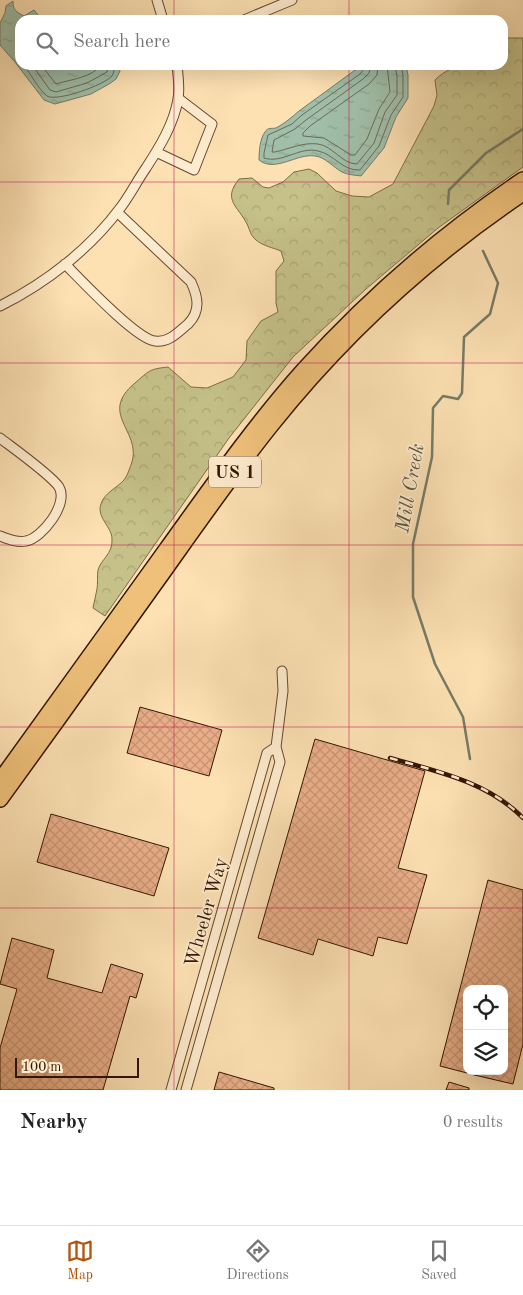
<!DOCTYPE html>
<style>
body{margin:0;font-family:"Old Standard TT",serif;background:#f2f2f2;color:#222}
.controls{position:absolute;right:15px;bottom:15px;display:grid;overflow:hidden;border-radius:10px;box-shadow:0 5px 20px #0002}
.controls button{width:45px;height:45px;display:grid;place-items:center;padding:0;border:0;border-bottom:1px solid #e0e0e0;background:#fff;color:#222;font:25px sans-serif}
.scale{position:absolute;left:15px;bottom:12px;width:124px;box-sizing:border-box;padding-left:5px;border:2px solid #341603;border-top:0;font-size:14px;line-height:18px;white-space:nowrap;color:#341603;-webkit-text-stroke:4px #feecce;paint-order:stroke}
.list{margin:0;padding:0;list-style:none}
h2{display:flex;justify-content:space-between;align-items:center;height:65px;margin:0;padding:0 20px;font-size:21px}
h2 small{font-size:16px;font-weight:400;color:#767676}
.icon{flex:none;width:28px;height:28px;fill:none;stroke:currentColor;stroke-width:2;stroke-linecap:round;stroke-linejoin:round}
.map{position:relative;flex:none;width:523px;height:1090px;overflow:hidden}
.search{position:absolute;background:#fff;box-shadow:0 5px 20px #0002;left:15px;right:15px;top:15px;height:55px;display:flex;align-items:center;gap:12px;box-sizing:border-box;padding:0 18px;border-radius:15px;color:#767676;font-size:19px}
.sheet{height:135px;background:#fff}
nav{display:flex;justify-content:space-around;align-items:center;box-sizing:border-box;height:70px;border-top:1px solid #e0e0e0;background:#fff;font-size:14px;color:#767676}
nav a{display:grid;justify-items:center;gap:2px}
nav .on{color:#b45309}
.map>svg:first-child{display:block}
.forest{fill:url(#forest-crowns);stroke:#7c6c46}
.water{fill:url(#water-ripples);stroke:#757b67}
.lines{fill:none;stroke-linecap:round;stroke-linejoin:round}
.shore{stroke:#6a6a56;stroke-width:1}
.stream{stroke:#757b67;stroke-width:2.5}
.building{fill:url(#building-cross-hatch);stroke:#341603}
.street-casing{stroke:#66492f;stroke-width:11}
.highway-casing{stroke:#341603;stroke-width:18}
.street{stroke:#feecce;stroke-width:9}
.highway{stroke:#eec07a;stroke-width:15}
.rail-casing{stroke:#341603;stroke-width:4.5}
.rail{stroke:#feecce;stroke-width:2.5;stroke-dasharray:8;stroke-linecap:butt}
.grid{fill:none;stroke:#c2185b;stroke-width:1;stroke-opacity:0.55}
.labels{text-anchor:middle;stroke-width:4;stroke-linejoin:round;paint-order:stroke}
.shield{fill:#feecce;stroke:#715640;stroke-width:1}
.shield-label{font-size:18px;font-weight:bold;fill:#341603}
.street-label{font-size:19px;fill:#341603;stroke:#feecce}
.water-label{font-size:20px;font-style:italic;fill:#5a513d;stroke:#feecce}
</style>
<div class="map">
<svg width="523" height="1090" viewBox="0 0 523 1090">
<defs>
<pattern id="forest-crowns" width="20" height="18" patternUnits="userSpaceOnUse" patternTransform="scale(1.25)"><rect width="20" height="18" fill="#c5c189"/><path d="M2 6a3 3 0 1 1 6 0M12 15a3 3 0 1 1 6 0" fill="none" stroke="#aaa575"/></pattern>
<pattern id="water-ripples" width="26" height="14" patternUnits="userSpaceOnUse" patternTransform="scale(1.25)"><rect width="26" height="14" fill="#a0bea9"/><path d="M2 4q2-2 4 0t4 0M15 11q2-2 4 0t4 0" fill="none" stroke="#8aa390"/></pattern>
<pattern id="building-cross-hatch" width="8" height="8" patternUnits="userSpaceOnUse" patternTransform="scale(1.25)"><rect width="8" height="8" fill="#e9ae88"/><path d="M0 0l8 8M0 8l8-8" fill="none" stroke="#c89574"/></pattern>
</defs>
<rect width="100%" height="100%" fill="#fde1b3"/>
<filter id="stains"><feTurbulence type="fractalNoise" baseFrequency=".004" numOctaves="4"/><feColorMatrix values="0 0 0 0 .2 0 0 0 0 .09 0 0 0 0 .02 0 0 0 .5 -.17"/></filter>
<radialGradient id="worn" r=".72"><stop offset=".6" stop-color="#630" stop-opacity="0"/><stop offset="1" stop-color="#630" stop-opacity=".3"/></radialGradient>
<path class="forest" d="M503,38H523V167L438,228L366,289L293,357L229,438L105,616L93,608C94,602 96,595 97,589C98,583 97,576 98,570C101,559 113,554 112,539C112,527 96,517 101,504C104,493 117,488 124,480C128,475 130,467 132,462C141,430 98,414 135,383C149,371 149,369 168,367L191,387L207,388L233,377L246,360L247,341L261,321L278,312L276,303V271L284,261L281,251C274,248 263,246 256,240C250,235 250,230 247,224C238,206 222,200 239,179L252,178L263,187L269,188L283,182L294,172L309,169L317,173L336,191L352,196L369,197L393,184L434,106L437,95L435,80C455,60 477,65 503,65Z"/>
<path class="water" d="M13,1C13,10 16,12 24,16L34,10L42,20H20V65H118L120,71L116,79L109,84L91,94L55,104L44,100L15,62L0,45V23L5,13L6,6Z
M362,65H406L408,75V98L396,117L384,148L361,176C355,175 348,175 342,172C333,167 325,157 315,156C297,153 275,173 259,160C259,152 260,138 265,132C268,127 271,129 276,128C284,124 292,117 299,111Z"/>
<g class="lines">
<path class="shore" d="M24,65C30,73 39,90 47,96C57,102 104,85 112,76C114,73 114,69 114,65
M32,65L50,90L56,92L87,83L107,72L108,65
M41,65L56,84C68,80 95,77 100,65
M365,65L364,69L360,74L302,115L292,124L268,135L264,153V158C282,164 300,146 318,151C334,154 342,171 360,170L379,146L391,115L403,97V75L401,65
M371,65L369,73L363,79L306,120L295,129L274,140L272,152H275C289,149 303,142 318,144C333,146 342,164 357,164L374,143L385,112L397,95V76L395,65
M378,65L377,75L369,84L310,126L303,133V136L324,138L351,155H355L367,139L379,109L390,92L387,65"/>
<path class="stream" d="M448,204L449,190L486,153L523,129
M470,759L463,717L435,664L413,597V544L432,457L433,408L443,396L458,399L462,393L464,337L490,314L498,283L483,251"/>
</g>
<path class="building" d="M140,707L222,730L209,776L127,753Z
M315,739L425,771L398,868L427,875L407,944L378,937L373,956L318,939L313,955L258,938Z
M51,814L169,848L154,896L37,862Z
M488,880L523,890V1044L513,1084L470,1074L471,1071H504V989H467V1073L440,1066Z
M12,938L54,950L47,978L102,993L111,964L143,974L136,998L130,996L103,1090H0V1048L17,989L0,984Z
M219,1072L274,1088V1090H214Z
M449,1082L469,1088V1090H446Z"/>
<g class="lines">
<g class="street-casing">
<path id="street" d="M157,0L163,20
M244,20L292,0
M156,152L194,170L212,124L178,98
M65,264C81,280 136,339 155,341C169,343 178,332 188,324C201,311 198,297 191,282L117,212
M0,306C46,283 90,249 121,207C130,195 137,181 146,168C159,148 174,124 178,99C180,89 178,76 177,65
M0,438C13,448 51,475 59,487C69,504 42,538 26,541C17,543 8,539 0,536
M171,1090L267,753L276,747
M186,1090L280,762L276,747L283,691L282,671"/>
</g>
<g class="highway-casing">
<path id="highway" d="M0,781C56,704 111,626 167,549C211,488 254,426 304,370C369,298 443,234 523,180
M0,799C53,726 106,652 158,579C195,527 231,475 271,425C342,336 428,257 523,193"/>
</g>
<use href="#street" class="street"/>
<use href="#highway" class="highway"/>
<g class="rail-casing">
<path id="rail" d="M390,758C436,771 488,782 523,818"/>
</g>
<use href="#rail" class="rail"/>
</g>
<path class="grid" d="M174,0V20M349,0V20M174,65V1090M349,65V1090M0,182H523M0,363H523M0,545H523M0,727H523M0,908H523"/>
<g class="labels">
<rect class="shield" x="209" y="456.5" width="52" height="31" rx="4"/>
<g class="shield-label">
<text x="235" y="478">US 1</text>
</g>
<g class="street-label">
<text transform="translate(205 912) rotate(-74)" y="7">Wheeler Way</text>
</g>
<g class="water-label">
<text transform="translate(409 488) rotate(-80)" y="7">Mill Creek</text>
</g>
</g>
<rect width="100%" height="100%" filter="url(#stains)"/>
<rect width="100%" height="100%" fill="url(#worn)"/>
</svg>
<div class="controls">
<button><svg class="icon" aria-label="locate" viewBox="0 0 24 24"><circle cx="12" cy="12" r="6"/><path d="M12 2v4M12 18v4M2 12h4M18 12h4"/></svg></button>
<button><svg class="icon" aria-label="layers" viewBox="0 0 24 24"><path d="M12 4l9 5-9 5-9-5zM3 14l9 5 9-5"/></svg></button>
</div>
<div class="scale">100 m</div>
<div class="search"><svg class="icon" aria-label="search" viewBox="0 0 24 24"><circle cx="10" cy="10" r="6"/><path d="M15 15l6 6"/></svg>Search here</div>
</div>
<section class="sheet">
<h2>Nearby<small>0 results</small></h2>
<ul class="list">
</ul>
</section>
<nav>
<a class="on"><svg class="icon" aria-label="map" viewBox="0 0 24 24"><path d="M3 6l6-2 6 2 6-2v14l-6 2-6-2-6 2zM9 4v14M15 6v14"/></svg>Map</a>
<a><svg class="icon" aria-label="directions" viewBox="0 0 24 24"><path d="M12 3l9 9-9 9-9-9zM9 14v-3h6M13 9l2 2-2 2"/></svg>Directions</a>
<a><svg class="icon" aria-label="saved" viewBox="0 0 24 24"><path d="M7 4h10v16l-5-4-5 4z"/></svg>Saved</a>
</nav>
